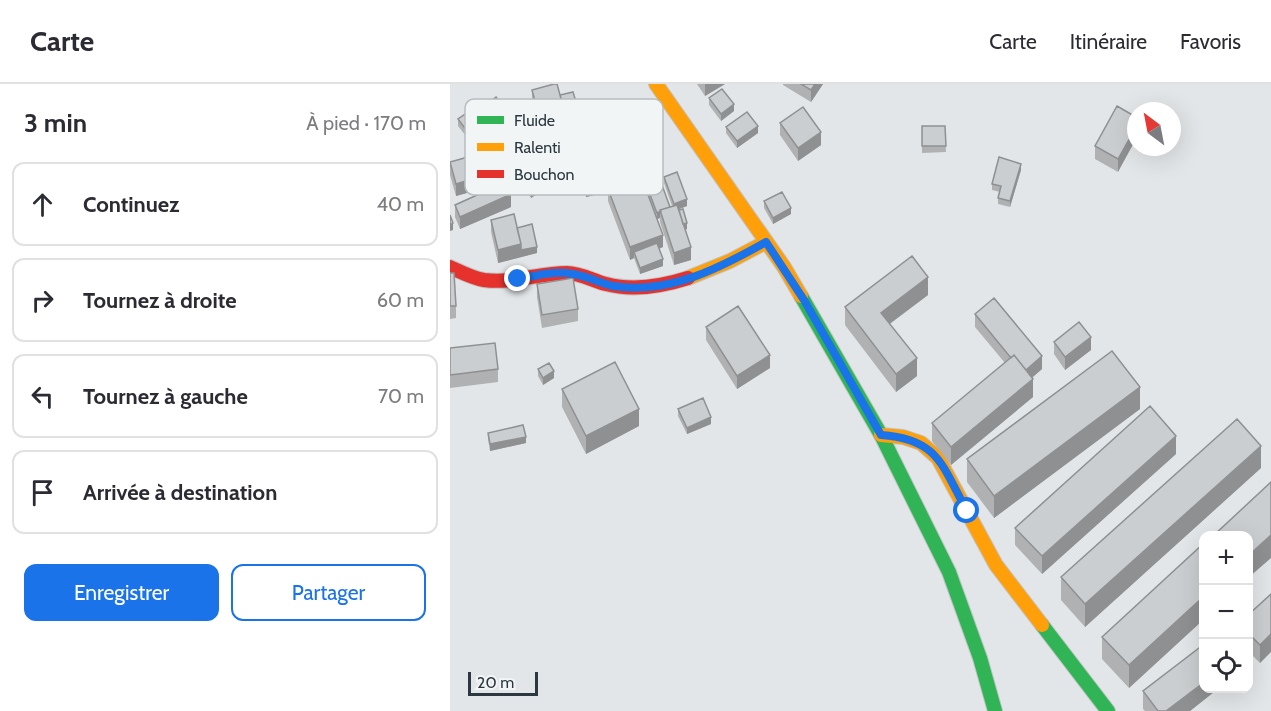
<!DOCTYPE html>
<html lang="fr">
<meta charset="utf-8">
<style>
body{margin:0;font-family:Cabin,sans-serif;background:#f2f2f3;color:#2b2b33}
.controls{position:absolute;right:18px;bottom:18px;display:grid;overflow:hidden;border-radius:12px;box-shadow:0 6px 24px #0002}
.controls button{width:54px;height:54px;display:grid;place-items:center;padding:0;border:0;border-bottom:2px solid #e1e1e2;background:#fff;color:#2b2b33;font:30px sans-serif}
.compass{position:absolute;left:677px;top:18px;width:54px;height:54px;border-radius:50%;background:#fff;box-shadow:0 6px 24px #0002;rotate:328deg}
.scale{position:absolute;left:18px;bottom:15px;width:70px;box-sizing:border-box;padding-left:6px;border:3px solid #2b383f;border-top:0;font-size:16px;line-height:21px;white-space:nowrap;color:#2b383f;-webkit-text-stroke:4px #f1f5f6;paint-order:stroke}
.stop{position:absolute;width:18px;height:18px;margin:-14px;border:4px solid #1a73e8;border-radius:50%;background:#fff}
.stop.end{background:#1a73e8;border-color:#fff;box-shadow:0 2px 6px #0008}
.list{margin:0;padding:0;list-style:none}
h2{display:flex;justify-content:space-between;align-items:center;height:78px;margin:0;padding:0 24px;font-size:26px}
h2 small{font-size:20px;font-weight:400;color:#7c7c81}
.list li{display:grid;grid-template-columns:39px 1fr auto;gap:18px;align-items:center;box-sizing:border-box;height:84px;margin:0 12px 12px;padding:0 12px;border:2px solid #e1e1e2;border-radius:12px}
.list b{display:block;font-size:22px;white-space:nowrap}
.list em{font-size:20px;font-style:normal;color:#7c7c81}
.actions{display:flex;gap:12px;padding:18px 24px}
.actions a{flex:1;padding:14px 0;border:2px solid #1a73e8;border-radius:12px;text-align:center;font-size:21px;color:#1a73e8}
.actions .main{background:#1a73e8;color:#fff}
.icon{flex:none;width:33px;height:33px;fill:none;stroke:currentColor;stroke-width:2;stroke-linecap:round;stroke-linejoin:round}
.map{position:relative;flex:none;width:821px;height:627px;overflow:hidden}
header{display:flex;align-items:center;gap:36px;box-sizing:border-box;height:84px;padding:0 30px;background:#fff;border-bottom:2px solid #e1e1e2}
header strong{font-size:28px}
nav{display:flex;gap:33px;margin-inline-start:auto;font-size:21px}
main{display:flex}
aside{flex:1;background:#fff}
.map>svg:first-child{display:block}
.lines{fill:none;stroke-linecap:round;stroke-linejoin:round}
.fast-casing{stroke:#c1c4c6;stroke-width:16}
.slow-casing{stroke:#c1c4c6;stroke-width:16}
.jam-casing{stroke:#c1c4c6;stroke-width:16}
.fast{stroke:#30b455;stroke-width:14}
.slow{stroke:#ff9f0a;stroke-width:14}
.jam{stroke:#e5322d;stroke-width:14}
.wall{fill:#afb1b3;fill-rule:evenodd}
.shaded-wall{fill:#8e9092}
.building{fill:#cbced0;stroke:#8e9092;stroke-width:1.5}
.route{stroke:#1a73e8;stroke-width:8}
.key{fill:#f1f5f6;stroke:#b6bcbf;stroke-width:1.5}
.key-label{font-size:16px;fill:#2b383f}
</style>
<header>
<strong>Carte</strong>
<nav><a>Carte</a><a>Itinéraire</a><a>Favoris</a></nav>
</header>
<main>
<aside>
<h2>3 min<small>À pied · 170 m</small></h2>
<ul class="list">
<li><svg class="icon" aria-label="ahead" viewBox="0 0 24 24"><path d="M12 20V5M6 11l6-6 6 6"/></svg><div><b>Continuez</b></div><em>40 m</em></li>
<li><svg class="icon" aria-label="right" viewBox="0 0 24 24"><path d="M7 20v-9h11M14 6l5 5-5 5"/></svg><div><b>Tournez à droite</b></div><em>60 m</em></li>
<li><svg class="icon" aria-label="left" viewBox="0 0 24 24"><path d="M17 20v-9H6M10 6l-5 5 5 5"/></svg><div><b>Tournez à gauche</b></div><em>70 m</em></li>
<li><svg class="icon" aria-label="arrive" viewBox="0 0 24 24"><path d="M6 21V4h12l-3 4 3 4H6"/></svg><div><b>Arrivée à destination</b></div></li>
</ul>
<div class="actions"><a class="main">Enregistrer</a><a>Partager</a></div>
</aside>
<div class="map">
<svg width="821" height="627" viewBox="0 0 821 627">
<rect width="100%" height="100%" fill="#e3e6e8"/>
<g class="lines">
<g class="fast-casing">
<path id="fast" d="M351,212L431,351L499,488L530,574L545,627
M592,541L658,627"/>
</g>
<g class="slow-casing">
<path id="slow" d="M206,0L334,183L351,212
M238,194L280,177L316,158
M431,351L453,353L471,359L488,374L546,481L592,541"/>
</g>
<g class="jam-casing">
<path id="jam" d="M0,183C11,188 22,194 34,196C62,200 89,189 117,189C131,189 143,197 156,200C183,207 213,202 238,194"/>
</g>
<use href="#fast" class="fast"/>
<use href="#slow" class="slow"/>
<use href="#jam" class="jam"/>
</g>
<path class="wall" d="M247,0H275L255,12Z
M333,0H373L361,18L333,1Z
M82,6L110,11L130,38L90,49L82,18Z
M259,14L284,27L271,37L259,21Z
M29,26L91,80L101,101L81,114L71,100L61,107L59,104L61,123L10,145L5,133V121L55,99L54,97V85L59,82L56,78L46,86L38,74L42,102L6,112L0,91V101V78L34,69L26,57V52L20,57L8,42V35Z
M686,33L668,88L645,75V62Z
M330,39L371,61L348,77L330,51Z
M472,42H495L496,68L472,69Z
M138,43L190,44L198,56L186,64L181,57L183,67L178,69L202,92L220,123L222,122L214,99V93L237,122L229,125L237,145L235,146L241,176L224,181L210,138V134L207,135L213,163L209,165L213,182L190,190L184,174L180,176L158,117V108L136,113L128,78V72L145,68L138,55ZM184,48L181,50V57L167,59V65L172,73L177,70V76L184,95L176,98L156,77L154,66Z
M276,43L308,49L287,64L276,49Z
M118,50L139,66L126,73L118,57Z
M571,86L560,123L548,120V114L550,108L542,106V100Z
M314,117L341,130L323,140L314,124Z
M41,136L67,144L87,169L48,179L41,148Z
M0,189L6,222V234L0,235Z
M87,200L128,225V237L92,244L87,213Z
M478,211L440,240L467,292L446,308L395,241V223Z
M525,230L592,285L582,294L583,313L501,381L482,357V339L555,279L525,243Z
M256,243L320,284L287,305L256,256Z
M604,258L641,266L615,286L604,270Z
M0,264L48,285V298L0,304Z
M88,285L104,294L93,301L88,292Z
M112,305L189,342L136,370L112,323Z
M228,325L261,340L237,350L228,332Z
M690,325L544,434L517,398V375Z
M38,349L76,359L40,367L38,355Z
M726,370L592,490L565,461V444Z
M811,384L635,543L611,516V493Z
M753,460V536L679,604L652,575V553Z
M821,510L810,579L798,567V531Z
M769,604L740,627H695L693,625V607Z"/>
<path class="shaded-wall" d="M255,0H275L255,12Z
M365,0H373L361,18V6Z
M284,20V27L271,37V30Z
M115,29L130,31V38L90,49V36Z
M190,32V44L146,70V57Z
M308,42V49L287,64V57Z
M686,43V55L668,88V75Z
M26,46V52L20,57V51Z
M371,48V61L348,77V64Z
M198,50V56L186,64V58Z
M139,59V66L126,73V66Z
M183,60V67L172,73V67Z
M56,66V78L46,86V74Z
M91,74V87L71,93V100L61,107V95Z
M571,80V86L560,123V117Z
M202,86V93L186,99V92Z
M42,89V102L6,112V100Z
M176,91V103L158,105V108L136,113V101Z
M101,95V101L81,114V108Z
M61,110V123L10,145V133Z
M237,115V122L224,127V120Z
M341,124V130L323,140V134Z
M210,127V134L207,135V129Z
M3,139V146L0,147V141Z
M237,139V145L232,147V141Z
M213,151V163L186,173L184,168V174L180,176V163Z
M71,160L87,163V169L48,179V166Z
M241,163V176L224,181V169Z
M213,175V182L190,190V184Z
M478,193V211L431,246V229Z
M641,253V266L615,286V273Z
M320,271V284L287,305V292Z
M592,272V285L573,301V288Z
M467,274V292L446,308V290Z
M104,287V294L93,301V294Z
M583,295V313L501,381V363Z
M690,303V325L544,434V412Z
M189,325V342L136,370V352Z
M261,333V340L237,350V344Z
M726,352V370L592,490V472Z
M76,353V359L40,367V360Z
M811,362V384L635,543V520Z
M821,451V474L798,494V472Z
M753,513V536L679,604V581Z
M821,550V568L810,579V561Z
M753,599V604H769L740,627H716Z"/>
<path class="building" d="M104,0H107L115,29L90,36L82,6Z
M351,0H365L361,6Z
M272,5L284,20L271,30L259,14Z
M123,8L130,31L115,35V29L110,11Z
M46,13L54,25L26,45L27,46L20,51L8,35L27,22L29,26Z
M667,22L686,33V43L668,75L645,62Z
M353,23L371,48L348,64L330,39Z
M297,28L308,42L287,57L276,43Z
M472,42H495L496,62H472Z
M36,68L42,89L6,100L0,78Z
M549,73L571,80L560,117L548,114L551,102L542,100Z
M227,88L237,115L224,120L214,93Z
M208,90L220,123L210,126L211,127L207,129L194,95Z
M191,92L213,151L180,163L158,105Z
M56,98L61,110L10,133L5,121Z
M332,108L341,124L323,134L314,117Z
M227,121L241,163L224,169L210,126Z
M233,125L237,139L233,140L229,126Z
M64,130L71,160L48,166L41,136Z
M0,131L3,139L0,141Z
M82,140L87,163L71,166V160L67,144Z
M207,159L213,175L190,184L184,168Z
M462,172L478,193L431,229L467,274L446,290L395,223Z
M0,189H4L6,222H0Z
M123,194L128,225L92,231L87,200Z
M544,214L592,272L576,286L564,271L561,274L525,230Z
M288,222L320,271L287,292L256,243Z
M629,238L641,253L615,273L604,258Z
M45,259L48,285L0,291V264Z
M662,267L690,303L544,412L517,375Z
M564,271L583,295L501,363L482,339Z
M165,278L189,325L136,352L112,305Z
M99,279L104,287L93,294L88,285Z
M253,314L261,333L237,344L228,325Z
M700,322L726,352L592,472L565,444Z
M787,335L811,362L635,520L611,493Z
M73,341L76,353L40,360L38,349Z
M821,398V451L798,472V452H763Z
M753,460V513L679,581L652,553Z
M821,510V550L810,561L798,549V531Z
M753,561V599L716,627H708L693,607Z"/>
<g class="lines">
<path class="route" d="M68,195C85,192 105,186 123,190C137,192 149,199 163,202C218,211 270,184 316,158L354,216L431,351C489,355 492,382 517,427"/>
</g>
<rect x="15" y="15" width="198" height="96" rx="9" class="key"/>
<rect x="27" y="32" width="27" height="8" fill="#30b455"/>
<rect x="27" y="59" width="27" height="8" fill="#ff9f0a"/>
<rect x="27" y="86" width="27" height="8" fill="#e5322d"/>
<g class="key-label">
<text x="64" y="42">Fluide</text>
<text x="64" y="69">Ralenti</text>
<text x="64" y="96">Bouchon</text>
</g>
</svg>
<div class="controls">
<button>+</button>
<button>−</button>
<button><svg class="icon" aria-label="locate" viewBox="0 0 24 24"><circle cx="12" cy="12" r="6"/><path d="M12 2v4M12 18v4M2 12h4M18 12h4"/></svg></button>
</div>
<svg class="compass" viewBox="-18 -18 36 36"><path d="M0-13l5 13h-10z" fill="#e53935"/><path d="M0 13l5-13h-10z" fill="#7c7c81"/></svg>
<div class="scale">20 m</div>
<div class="stop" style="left:517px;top:427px"></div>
<div class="stop end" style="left:68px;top:195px"></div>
</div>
</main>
